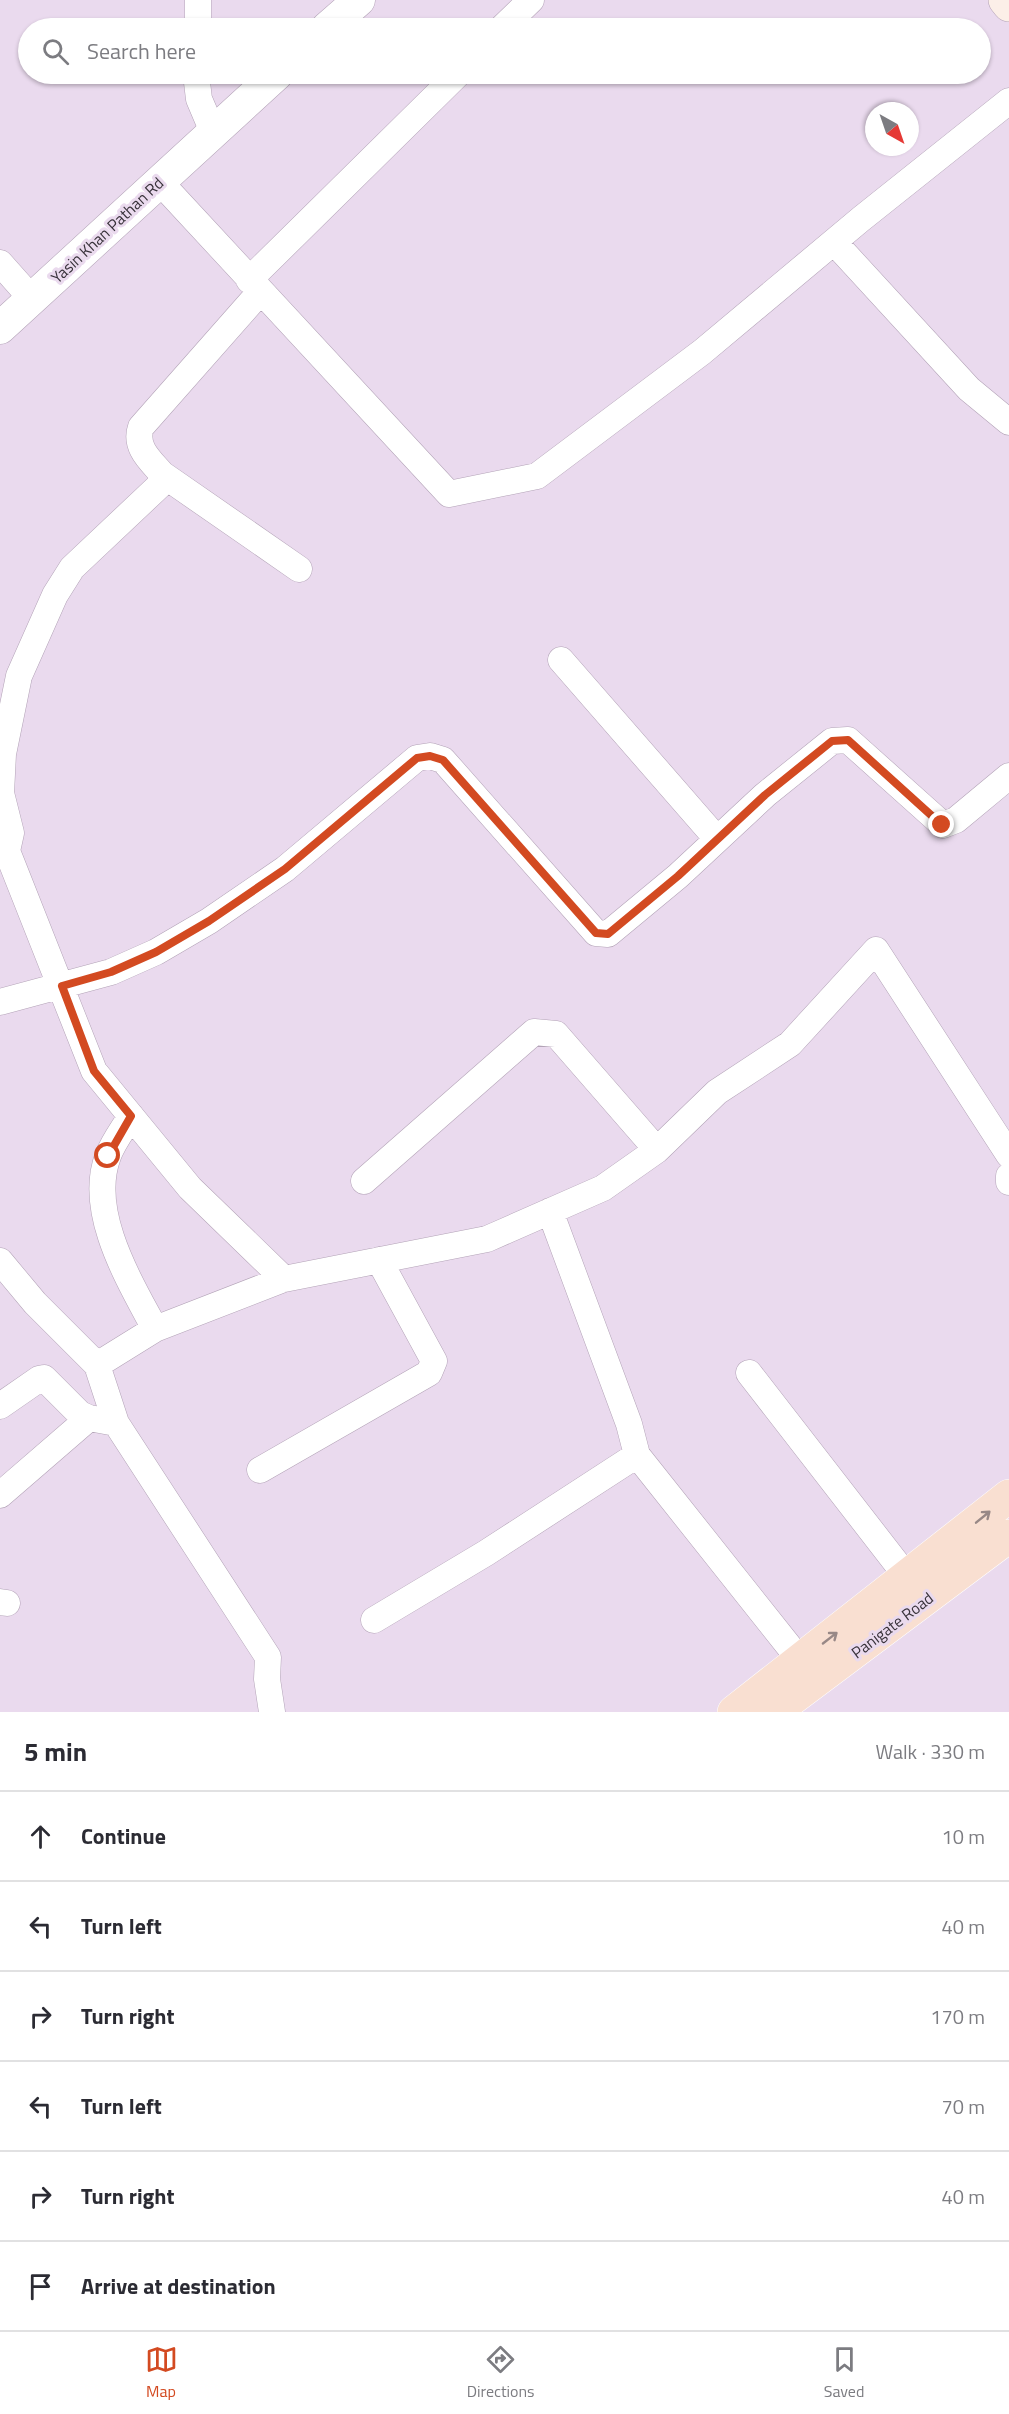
<!DOCTYPE html>
<meta charset="utf-8">
<style>
body{margin:0;font-family:"Titillium Web",sans-serif;background:#f2f2f3;color:#2b2b33}
.compass{position:absolute;left:865px;top:102px;width:54px;height:54px;border-radius:50%;background:#fff;box-shadow:0 2px 4px #0004;rotate:140deg}
.stop{position:absolute;width:18px;height:18px;margin:-14px;border:4px solid #d34a21;border-radius:50%;background:#fff}
.stop.end{background:#d34a21;border-color:#fff;box-shadow:0 2px 6px #0008}
.list{margin:0;padding:0;list-style:none}
h2{display:flex;justify-content:space-between;align-items:center;height:78px;margin:0;padding:0 24px;font-size:26px}
h2 small{font-size:20px;font-weight:400;color:#7c7c81}
.list li{display:grid;grid-template-columns:39px 1fr auto;gap:18px;align-items:center;box-sizing:border-box;height:90px;padding:0 24px;border-top:2px solid #e1e1e2}
.list b{display:block;font-size:22px;white-space:nowrap}
.list em{font-size:20px;font-style:normal;color:#7c7c81}
.icon{flex:none;width:33px;height:33px;fill:none;stroke:currentColor;stroke-width:2;stroke-linecap:round;stroke-linejoin:round}
.map{position:relative;flex:none;width:1009px;height:1712px;overflow:hidden}
.search{position:absolute;background:#fff;box-shadow:0 2px 4px #0004;left:18px;right:18px;top:18px;height:66px;display:flex;align-items:center;gap:15px;box-sizing:border-box;padding:0 21px;border-radius:33px;color:#7c7c81;font-size:22px}
.sheet{height:618px;background:#fff}
nav{display:flex;justify-content:space-around;align-items:center;box-sizing:border-box;height:84px;border-top:2px solid #e1e1e2;background:#fff;font-size:16px;color:#7c7c81}
nav a{display:grid;justify-items:center;gap:3px}
nav .on{color:#d34a21}
.map>svg:first-child{display:block}
.lines{fill:none;stroke-linecap:round;stroke-linejoin:round}
.minor-casing{stroke:#b3a3b7;stroke-width:27}
.tertiary-casing{stroke:#b3a3b7;stroke-width:33}
.secondary-casing{stroke:#b3a3b7;stroke-width:34}
.primary-casing{stroke:#fff;stroke-width:34}
.minor{stroke:#fff;stroke-width:26}
.tertiary{stroke:#fff;stroke-width:32}
.secondary{stroke:#fcefe8;stroke-width:33}
.primary{stroke:#f9dfd1;stroke-width:33}
.oneway{stroke:#988886}
.route{stroke:#d34a21;stroke-width:8}
.labels{text-anchor:middle;stroke-width:6;stroke-linejoin:round;paint-order:stroke}
.street-label{font-size:16px;fill:#38323a;stroke:#eadaee}
</style>
<div class="map">
<svg width="1009" height="1712" viewBox="0 0 1009 1712">
<rect width="100%" height="100%" fill="#eadaee"/>
<g class="lines">
<g class="minor-casing">
<path id="minor" d="M198,28V0
M502,28L531,0
M196,74L199,99L213,132
M160,182L449,494L537,476L702,352L861,219L1009,101
M834,242L969,389L1009,422
M0,263L32,299
M249,280L458,74
M260,292L141,427C134,447 150,460 162,474L160,485L72,568L55,595L19,676L3,754L1,793L11,833L7,851L94,1071L190,1188L284,1279
M162,474L299,569
M561,660L717,839
M0,1002L111,972L156,952L209,921L285,869L417,758L430,756L443,760L596,933L608,934L678,876L765,795L832,741L848,740L943,825L956,820L1009,776
M131,1116C124,1128 113,1142 108,1156C87,1212 129,1280 155,1329
M1009,1176V1182
M364,1181L534,1032L556,1034L657,1150
M0,1261L35,1303L97,1365L116,1423L268,1657L267,1679L272,1712
M97,1365L155,1329L284,1279L487,1239L603,1188L657,1150L717,1092L790,1044L876,950L1009,1155
M749,1373L918,1591
M0,1406L39,1379L44,1378L80,1414L89,1418L116,1423
M637,1455L811,1674
M260,1470L429,1373L434,1361L379,1260
M0,1495L89,1418
M0,1602L7,1603
M374,1620L486,1553L637,1455L629,1424L550,1211"/>
</g>
<g class="tertiary-casing">
<path id="tertiary" d="M327,28L359,0
M0,328L277,74"/>
</g>
<g class="secondary-casing">
<path id="secondary" d="M1005,0L1009,5"/>
</g>
<g class="primary-casing">
<path id="primary" d="M734,1712L1009,1496
M774,1712L1009,1536"/>
</g>
<use href="#minor" class="minor"/>
<use href="#tertiary" class="tertiary"/>
<use href="#secondary" class="secondary"/>
<use href="#primary" class="primary"/>
</g>
<defs><path id="oneway-shaft" d="M-6 0H5M1.5-3L5.5 0L1.5 3" fill="none" stroke-width="1.6" stroke-linecap="round" stroke-linejoin="round" transform="scale(1.5)"/></defs>
<g class="oneway">
<use href="#oneway-shaft" transform="translate(983 1517) rotate(-39)"/>
<use href="#oneway-shaft" transform="translate(830 1638) rotate(-38)"/>
</g>
<g class="lines">
<path class="route" d="M108,1156L131,1116L94,1071L62,986L111,972L156,952L209,921L285,869L417,758L430,756L443,760L596,933L608,934L678,876L765,795L832,741L848,740L942,825"/>
</g>
<g class="labels">
<g class="street-label">
<text transform="translate(107 230) rotate(-43)" y="6">Yasin Khan Pathan Rd</text>
<text transform="translate(892 1625) rotate(-37)" y="6">Panigate Road</text>
</g>
</g>
</svg>
<svg class="compass" viewBox="-18 -18 36 36"><path d="M0-13l5 13h-10z" fill="#e53935"/><path d="M0 13l5-13h-10z" fill="#7c7c81"/></svg>
<div class="stop" style="left:108px;top:1156px"></div>
<div class="stop end" style="left:942px;top:825px"></div>
<div class="search"><svg class="icon" aria-label="search" viewBox="0 0 24 24"><circle cx="10" cy="10" r="6"/><path d="M15 15l6 6"/></svg>Search here</div>
</div>
<section class="sheet">
<h2>5 min<small>Walk · 330 m</small></h2>
<ul class="list">
<li><svg class="icon" aria-label="ahead" viewBox="0 0 24 24"><path d="M12 20V5M6 11l6-6 6 6"/></svg><div><b>Continue</b></div><em>10 m</em></li>
<li><svg class="icon" aria-label="left" viewBox="0 0 24 24"><path d="M17 20v-9H6M10 6l-5 5 5 5"/></svg><div><b>Turn left</b></div><em>40 m</em></li>
<li><svg class="icon" aria-label="right" viewBox="0 0 24 24"><path d="M7 20v-9h11M14 6l5 5-5 5"/></svg><div><b>Turn right</b></div><em>170 m</em></li>
<li><svg class="icon" aria-label="left" viewBox="0 0 24 24"><path d="M17 20v-9H6M10 6l-5 5 5 5"/></svg><div><b>Turn left</b></div><em>70 m</em></li>
<li><svg class="icon" aria-label="right" viewBox="0 0 24 24"><path d="M7 20v-9h11M14 6l5 5-5 5"/></svg><div><b>Turn right</b></div><em>40 m</em></li>
<li><svg class="icon" aria-label="arrive" viewBox="0 0 24 24"><path d="M6 21V4h12l-3 4 3 4H6"/></svg><div><b>Arrive at destination</b></div></li>
</ul>
</section>
<nav>
<a class="on"><svg class="icon" aria-label="map" viewBox="0 0 24 24"><path d="M3 6l6-2 6 2 6-2v14l-6 2-6-2-6 2zM9 4v14M15 6v14"/></svg>Map</a>
<a><svg class="icon" aria-label="directions" viewBox="0 0 24 24"><path d="M12 3l9 9-9 9-9-9zM9 14v-3h6M13 9l2 2-2 2"/></svg>Directions</a>
<a><svg class="icon" aria-label="saved" viewBox="0 0 24 24"><path d="M7 4h10v16l-5-4-5 4z"/></svg>Saved</a>
</nav>
